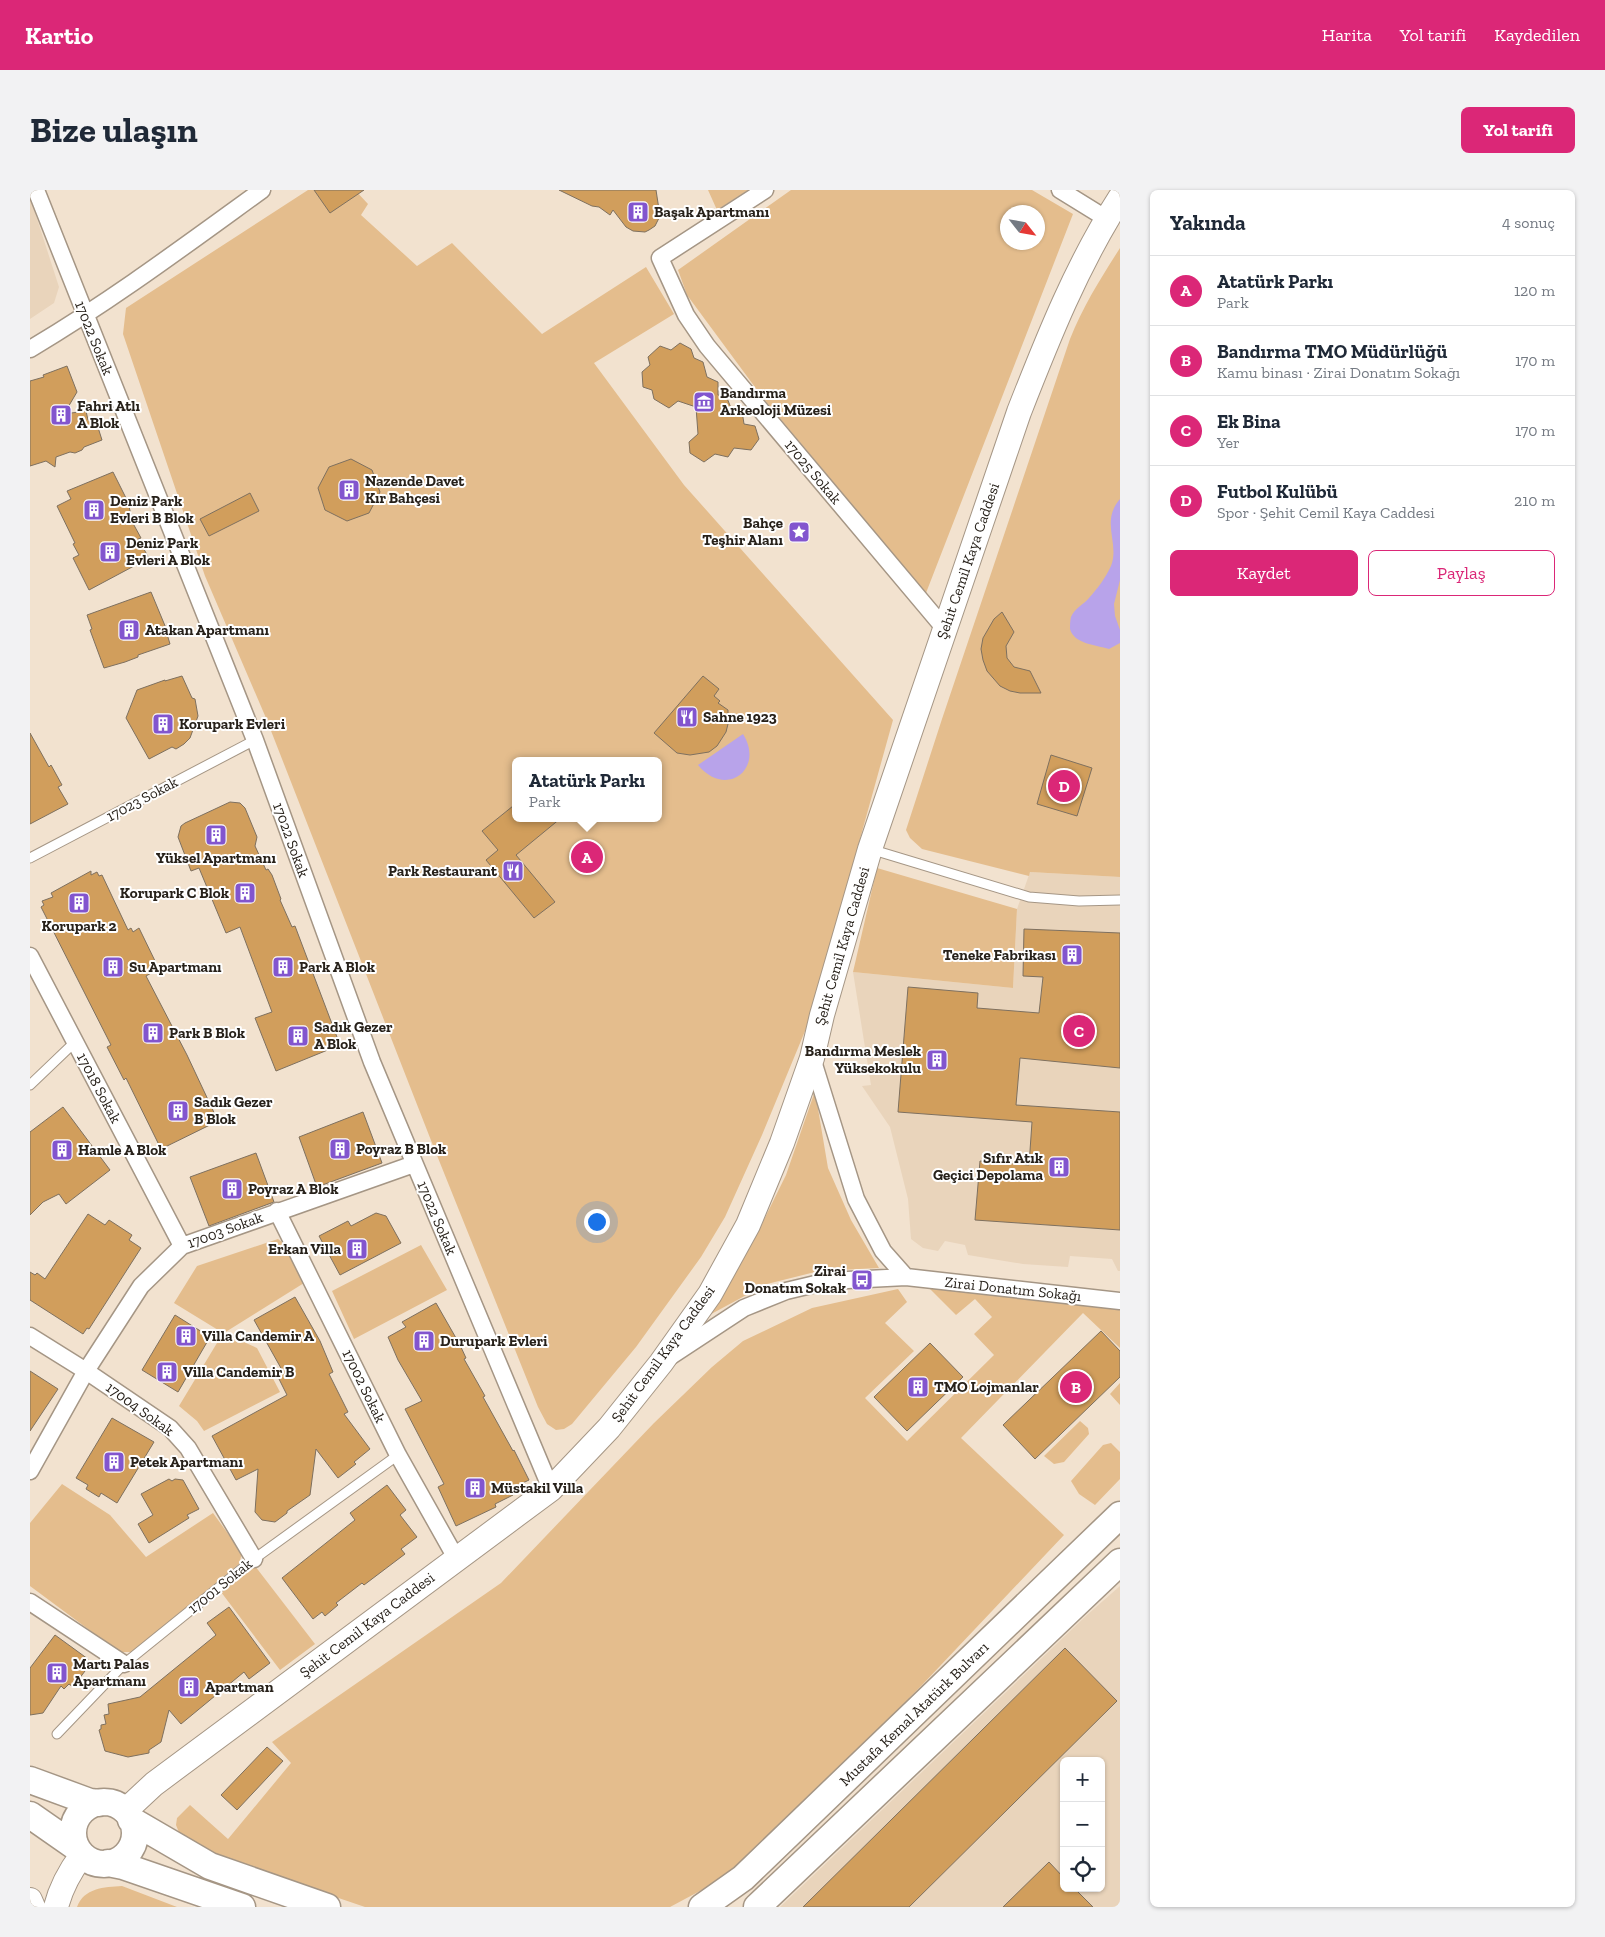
<!DOCTYPE html>
<html lang="tr">
<meta charset="utf-8">
<style>
body{margin:0;font-family:"Zilla Slab",serif;background:#f2f2f3;color:#1f2937}
.controls{position:absolute;right:15px;bottom:15px;display:grid;overflow:hidden;border-radius:8px;box-shadow:0 1px 4px #0004}
.controls button{width:45px;height:45px;display:grid;place-items:center;padding:0;border:0;border-bottom:1px solid #e0e1e3;background:#fff;color:#1f2937;font:25px sans-serif}
.compass{position:absolute;left:970px;top:15px;width:45px;height:45px;border-radius:50%;background:#fff;box-shadow:0 1px 4px #0004;rotate:121deg}
.you{position:absolute;left:566px;top:1031px;width:18px;height:18px;margin:-12px;border:4px solid #fff;border-radius:50%;background:#1a73e8;box-shadow:0 0 0 8px #1a73e833}
.badge{display:grid;place-items:center;width:32px;height:32px;border-radius:50%;background:#db2777;color:#fff;font-size:16px;font-weight:700}
.pin{position:absolute;translate:-50% -50%;border:2px solid #fff;box-shadow:0 1px 5px #0006}
.popup{position:absolute;left:482px;top:567px;width:150px;height:65px;box-sizing:border-box;display:grid;place-content:center;border-radius:8px;background:#fff;filter:drop-shadow(0 1px 4px #0005);font-size:16px;white-space:nowrap;color:#747a83}
.popup b{font-size:19px;color:#1f2937}
.popup::after{content:'';position:absolute;left:50%;top:100%;margin-left:-10px;border:10px solid transparent;border-top-color:#fff}
.list{margin:0;padding:0;list-style:none}
h2{display:flex;justify-content:space-between;align-items:center;height:65px;margin:0;padding:0 20px;font-size:21px}
h2 small{font-size:16px;font-weight:400;color:#747a83}
.list li{display:grid;grid-template-columns:32px 1fr auto;gap:15px;align-items:center;box-sizing:border-box;height:70px;padding:0 20px;border-top:1px solid #e0e1e3}
.list b{display:block;font-size:19px;white-space:nowrap}
.list p{margin:0;font-size:16px;white-space:nowrap;color:#747a83}
.list em{font-size:16px;font-style:normal;color:#747a83}
.actions{display:flex;gap:10px;padding:15px 20px}
.actions a{flex:1;padding:11px 0;border:1px solid #db2777;border-radius:8px;text-align:center;font-size:18px;color:#db2777}
.actions .main{background:#db2777;color:#fff}
.icon{flex:none;width:28px;height:28px;fill:none;stroke:currentColor;stroke-width:2;stroke-linecap:round;stroke-linejoin:round}
.map{position:relative;flex:none;width:1090px;height:1717px;overflow:hidden;border-radius:8px}
header{display:flex;align-items:center;gap:30px;box-sizing:border-box;height:70px;padding:0 25px;background:#db2777;color:#fff}
header strong{font-size:24px}
nav{display:flex;gap:28px;margin-inline-start:auto;font-size:18px}
.intro{display:flex;align-items:center;justify-content:space-between;box-sizing:border-box;height:120px;padding:0 30px}
h1{margin:0;font-size:35px}
.button{padding:12px 22px;border-radius:8px;background:#db2777;color:#fff;font-size:18px;font-weight:700}
main{display:flex;gap:30px;padding:0 30px}
aside{flex:1;background:#fff;border-radius:8px;box-shadow:0 1px 4px #0004}
.map>svg:first-child{display:block}
.built{fill:#e9d4bb;fill-rule:evenodd}
.green{fill:#e4bd8d;fill-rule:evenodd}
.water{fill:#b8a3ea}
.building{fill:#d19e5c;stroke:#7e705f}
.lines{fill:none;stroke-linecap:round;stroke-linejoin:round}
.lane-casing{stroke:#a59685;stroke-width:11}
.street-casing{stroke:#a59685;stroke-width:19}
.secondary-casing{stroke:#a59685;stroke-width:26}
.primary-casing{stroke:#a59685;stroke-width:29}
.lane{stroke:#fff;stroke-width:9}
.street{stroke:#fff;stroke-width:16}
.secondary{stroke:#fff;stroke-width:24}
.primary{stroke:#fff;stroke-width:26}
.labels{text-anchor:middle;stroke-width:4;stroke-linejoin:round;paint-order:stroke}
.poi-label{font-size:15px;font-weight:bold;fill:#27211a;stroke:#fff;text-anchor:start}
.street-label{font-size:15px;fill:#27211a;stroke:#fff}
</style>
<header>
<strong>Kartio</strong>
<nav><a>Harita</a><a>Yol tarifi</a><a>Kaydedilen</a></nav>
</header>
<div class="intro"><h1>Bize ulaşın</h1><a class="button">Yol tarifi</a></div>
<main>
<div class="map">
<svg width="1090" height="1717" viewBox="0 0 1090 1717">
<rect width="100%" height="100%" fill="#f2e2cf"/>
<path class="built" d="M0,7L29,97L24,113L0,129Z
M1000,682L1090,687V1081H1088L1082,1069L1040,1066L1038,1077L993,1074L938,1065L935,1055L915,1051L908,1061L893,1058L881,1049L878,1009L860,937L832,896L841,895L823,782L983,798L987,719Z
M1090,1396V1717H750L1057,1425ZM1034,1571H1071V1698H1034Z"/>
<path class="green" d="M278,0H325L338,14L331,25L387,76L422,53L512,144L616,77L644,124L564,173L654,295L863,530L780,829L732,945L695,1027L671,1067L606,1157L542,1234L534,1239L526,1240L517,1234L508,1217L404,958L236,528L175,386L93,144L96,118ZM486,571H628V628H486Z
M678,0H718L687,20Z
M761,0H1002L1043,24L896,403L733,208L657,105L648,80ZM978,22H1008V52H978Z
M1090,58V687L1000,682L999,686L892,659L880,648L876,640L912,529L1040,149C1053,116 1071,88 1090,58Z
M847,678L987,719L983,798L823,782Z
M785,901L798,978L821,1030L849,1078L789,1081L737,1094L672,1129L723,1052L756,985Z
M248,1049L259,1057L274,1093L194,1143L227,1158L250,1202L174,1241L167,1231L149,1216L193,1143L144,1113L167,1076Z
M391,1055L417,1100L324,1149L302,1101Z
M897,1096L1063,1115L1090,1119V1158L1053,1123L931,1248L1034,1345L893,1494L744,1646L683,1694L640,1717H335L238,1684L165,1656L150,1645L146,1635L147,1628L160,1615L198,1649L261,1573L242,1552L471,1393L624,1233L682,1177L713,1151L782,1118L868,1099L877,1112L855,1133L884,1161L835,1208L877,1251L964,1165L944,1144L962,1127L945,1109L926,1125Z
M1090,1193V1215L1080,1204Z
M1050,1231L1058,1238L1059,1244L1034,1272L1024,1274L1014,1266Z
M1081,1253L1090,1262V1289L1065,1315L1049,1304L1041,1291L1073,1255Z
M32,1294L80,1325L116,1367L183,1323L212,1363L209,1374L102,1462H89L0,1396V1333Z
M225,1376L285,1454L250,1480L191,1402Z
M92,1696L147,1717H47C54,1698 74,1697 92,1696Z"/>
<path class="water" d="M1090,309V390L1084,414L1085,426L1090,440V453L1079,459C1066,455 1044,454 1040,439C1040,435 1040,431 1041,427C1044,419 1054,414 1059,408C1068,398 1076,387 1081,376C1090,353 1070,332 1090,309Z
M713,544C735,579 696,609 668,575Z"/>
<path class="building" d="M284,0H334L300,23Z
M529,0H626L630,26L625,36L619,40L615,42L603,41L596,37L583,20L580,25L569,17L562,16Z
M650,153L661,159L664,168L673,172L677,187L688,192V205L697,208L701,218L712,221L714,234L725,236L729,249L721,260L704,258L698,267L685,264L674,272L660,263L659,252L668,244L666,217L648,211L639,218L624,209L622,200L613,197L612,182L620,175L618,167L630,156L641,160Z
M37,176L47,202L34,224L56,221L58,230L65,228L72,250L54,257L52,260L45,263L40,262L26,267L25,277L16,271L0,276V191L14,187L13,185Z
M321,269L342,280L350,302L339,323L317,331L295,320L288,298L299,277Z
M83,282L98,312L101,325L99,326L111,348L108,349L119,368L59,400L43,368L49,365L43,354L45,353L27,316L41,309L37,301Z
M220,303L229,321L179,346L170,329Z
M121,402L138,443L137,444L140,454L108,465V467L95,472L74,478L60,440L62,439L57,425Z
M972,422L984,442L976,456L977,468L984,477L1000,481L1011,503H990L980,501L970,496L957,481L953,470L951,459L953,448L964,429Z
M152,486L162,508L165,509L168,526L160,548L154,554L146,559L142,557L119,569L96,528L107,500L135,490V491Z
M673,486L689,499L684,506L690,511L688,513L698,520V534L696,542L687,556L679,562L660,565L647,563L624,543Z
M0,543L19,577L21,575L32,595L28,597L38,614L0,634Z
M1021,565L1062,578L1047,626L1007,614Z
M200,612L210,613L215,618L227,647L225,656L236,680L238,679L242,685L251,709L250,710L262,737L265,736L310,855L246,881L225,828L242,822L210,737L196,743L169,678L161,681L148,647L151,636L155,633Z
M483,616L486,619V628H531L486,665L525,712L504,728L456,670L468,660L452,641Z
M61,681V685L67,682L69,686L72,685L98,740L101,738L103,742L109,738L127,775L121,778L123,782L116,786L157,865L188,931L131,959L96,888L94,890L77,857L81,855L11,717L14,715L12,711L23,707L21,703Z
M994,739L1090,743V878L990,868L986,915L1090,922V1040L945,1030L950,971L999,975L1002,932L868,922L878,797L948,803L947,818L1009,823L1013,787L993,786Z
M33,917L80,980L36,1014L29,1004L13,1012L0,1025V942Z
M333,922L352,973L287,997L269,947Z
M226,963L244,1012L179,1036L160,987Z
M346,1023L356,1026L371,1053L310,1085L289,1046L318,1031L321,1036Z
M58,1024L75,1035L79,1030L102,1045L99,1050L111,1058L59,1139L57,1138L53,1144L0,1110V1082L5,1085L7,1083L15,1089Z
M265,1107L290,1151L303,1182L299,1184L318,1222L314,1224L340,1259L324,1272L326,1274L308,1288L286,1259L280,1305L257,1321V1323L245,1332L232,1330L225,1322L228,1279L206,1290L182,1246L257,1205L246,1183L252,1180L224,1130Z
M406,1113L430,1155L436,1168L434,1169L455,1206L453,1207L483,1261L484,1260L499,1290L480,1299L483,1305L465,1314L466,1317L426,1336L408,1297L414,1294L375,1219L392,1211L368,1170L358,1147L376,1137L372,1132Z
M145,1125L180,1147L148,1202L112,1180Z
M1071,1141L1090,1161V1187L1005,1269L973,1235Z
M900,1153L933,1187L877,1241L844,1207Z
M0,1181L28,1199L0,1241Z
M82,1228L124,1252L87,1313L71,1303L69,1307L56,1299L58,1295L46,1288Z
M139,1289L142,1291L145,1289L153,1290L169,1319L157,1325L159,1328L119,1353L108,1334L123,1325L111,1304Z
M357,1295L376,1320L370,1325L387,1347L371,1359L375,1364L334,1395L332,1393L306,1413L308,1415L295,1426L292,1422L283,1429L252,1388L325,1330L320,1323Z
M199,1417L240,1473L219,1489L214,1482L151,1534L139,1520L131,1552L119,1560V1563L98,1567L75,1561L69,1540L71,1539V1535L76,1534L74,1525L79,1524L78,1514L110,1507L186,1445L177,1433Z
M25,1445L58,1469L52,1478L55,1481L43,1497L39,1494L34,1499L31,1496L13,1523L0,1525V1478Z
M1035,1458L1087,1511L879,1717H773Z
M237,1557L253,1571L207,1620L191,1605Z
M1019,1672L1034,1688V1698H1044L1063,1717H973Z"/>
<g class="lines">
<g class="lane-casing">
<path id="lane" d="M840,659L999,707L1049,711L1090,710
M0,668L225,550
M0,895L45,852
M27,1544L94,1474L224,1369L368,1265"/>
</g>
<g class="street-casing">
<path id="street" d="M6,0L225,550L342,872L521,1299
M735,0L630,68L656,125L677,156L915,439
M1030,0L1077,29
M0,159C81,111 156,55 232,0
M0,766L152,1056
M782,868L826,1009L853,1061L876,1087
M247,1021L368,1265L426,1368
M0,1146L56,1181L140,1238L158,1258L224,1369
M641,1166L714,1118L756,1101L798,1091L876,1087L1090,1111
M0,1281L56,1181L111,1096L152,1056L384,974
M0,1412L94,1474"/>
</g>
<g class="secondary-casing">
<path id="secondary" d="M95,1621L124,1594L521,1299L579,1238L631,1173L680,1104L718,1035L752,953L782,868L792,825L840,659L989,222C1018,148 1047,75 1090,8
M0,1710L3,1717
M26,1717C31,1697 40,1681 52,1665"/>
</g>
<g class="primary-casing">
<path id="primary" d="M0,1590L60,1612L69,1613
M43 1643a31 31 0 1 1 62 0a31 31 0 1 1-62 0Z
M0,1625L46,1657
M101,1630L180,1676L297,1717
M78,1673L93,1676L212,1717
M672,1717L713,1688L1090,1325
M727,1717L1090,1372"/>
</g>
<use href="#lane" class="lane"/>
<use href="#street" class="street"/>
<use href="#secondary" class="secondary"/>
<use href="#primary" class="primary"/>
</g>
<defs>
<g id="building-square" transform="scale(1.125)"><rect x="-9" y="-9" width="18" height="18" rx="4" fill="#8255ce" stroke="#fff"/><path d="M-4-6H4V6H1V3H-1V6H-4ZM-2.5-4.3h1.7v1.8h-1.7ZM.8-4.3h1.7v1.8H.8ZM-2.5-1h1.7V.8h-1.7ZM.8-1h1.7V.8H.8Z" fill="#fff"/></g>
<g id="museum-square" transform="scale(1.125)"><rect x="-9" y="-9" width="18" height="18" rx="4" fill="#8255ce" stroke="#fff"/><path d="M0-6L6-3V-2H-6V-3ZM-5-1h2V3h-2ZM-1-1h2V3h-2ZM3-1h2V3H3ZM-6 4H6V6H-6Z" fill="#fff"/></g>
<g id="sight-square" transform="scale(1.125)"><rect x="-9" y="-9" width="18" height="18" rx="4" fill="#8255ce" stroke="#fff"/><path d="M0-6L1.8-2.2L6-1.7L2.9 1.2L3.7 5.4L0 3.3L-3.7 5.4L-2.9 1.2L-6-1.7L-1.8-2.2Z" fill="#fff"/></g>
<g id="restaurant-square" transform="scale(1.125)"><rect x="-9" y="-9" width="18" height="18" rx="4" fill="#8255ce" stroke="#fff"/><path d="M-5-6h1v4h1v-4h1v4h1v-4h1v5L-1.5 .5V6h-2V.5L-5-1ZM5-6V6H3V1.5H1.5Q1.5-4 5-6Z" fill="#fff"/></g>
<g id="bus-square" transform="scale(1.125)"><rect x="-9" y="-9" width="18" height="18" rx="4" fill="#8255ce" stroke="#fff"/><path d="M-5-6H5V4H4V6H2V4H-2V6H-4V4H-5ZM-3.5-4V0h7V-4ZM-3.5 1.2v1.5H-2V1.2ZM2 1.2v1.5H3.5V1.2Z" fill="#fff"/></g>
</defs>
<g fill-rule="evenodd">
<use href="#building-square" x="608" y="22"/>
<use href="#museum-square" x="674" y="212"/>
<use href="#building-square" x="31" y="225"/>
<use href="#building-square" x="319" y="300"/>
<use href="#building-square" x="64" y="320"/>
<use href="#sight-square" x="769" y="342"/>
<use href="#building-square" x="80" y="362"/>
<use href="#building-square" x="99" y="440"/>
<use href="#restaurant-square" x="657" y="527"/>
<use href="#building-square" x="133" y="534"/>
<use href="#building-square" x="186" y="645"/>
<use href="#restaurant-square" x="483" y="681"/>
<use href="#building-square" x="215" y="703"/>
<use href="#building-square" x="49" y="713"/>
<use href="#building-square" x="1042" y="765"/>
<use href="#building-square" x="83" y="777"/>
<use href="#building-square" x="253" y="777"/>
<use href="#building-square" x="123" y="843"/>
<use href="#building-square" x="268" y="846"/>
<use href="#building-square" x="907" y="870"/>
<use href="#building-square" x="148" y="921"/>
<use href="#building-square" x="310" y="959"/>
<use href="#building-square" x="32" y="960"/>
<use href="#building-square" x="1029" y="977"/>
<use href="#building-square" x="202" y="999"/>
<use href="#building-square" x="327" y="1059"/>
<use href="#bus-square" x="832" y="1090"/>
<use href="#building-square" x="156" y="1146"/>
<use href="#building-square" x="394" y="1151"/>
<use href="#building-square" x="137" y="1182"/>
<use href="#building-square" x="888" y="1197"/>
<use href="#building-square" x="84" y="1272"/>
<use href="#building-square" x="445" y="1298"/>
<use href="#building-square" x="27" y="1483"/>
<use href="#building-square" x="159" y="1497"/>
</g>
<g class="labels">
<g class="poi-label">
<text x="624" y="27">Başak Apartmanı</text>
<text x="690" y="208">Bandırma<tspan x="690" dy="17">Arkeoloji Müzesi</tspan></text>
<text x="47" y="221">Fahri Atlı<tspan x="47" dy="17">A Blok</tspan></text>
<text x="335" y="296">Nazende Davet<tspan x="335" dy="17">Kır Bahçesi</tspan></text>
<text x="80" y="316">Deniz Park<tspan x="80" dy="17">Evleri B Blok</tspan></text>
<text x="753" y="338" text-anchor="end">Bahçe<tspan x="753" dy="17">Teşhir Alanı</tspan></text>
<text x="96" y="358">Deniz Park<tspan x="96" dy="17">Evleri A Blok</tspan></text>
<text x="115" y="445">Atakan Apartmanı</text>
<text x="673" y="532">Sahne 1923</text>
<text x="149" y="539">Korupark Evleri</text>
<text x="186" y="673" text-anchor="middle">Yüksel Apartmanı</text>
<text x="467" y="686" text-anchor="end">Park Restaurant</text>
<text x="199" y="708" text-anchor="end">Korupark C Blok</text>
<text x="49" y="741" text-anchor="middle">Korupark 2</text>
<text x="1026" y="770" text-anchor="end">Teneke Fabrikası</text>
<text x="99" y="782">Su Apartmanı</text>
<text x="269" y="782">Park A Blok</text>
<text x="284" y="842">Sadık Gezer<tspan x="284" dy="17">A Blok</tspan></text>
<text x="139" y="848">Park B Blok</text>
<text x="891" y="866" text-anchor="end">Bandırma Meslek<tspan x="891" dy="17">Yüksekokulu</tspan></text>
<text x="164" y="917">Sadık Gezer<tspan x="164" dy="17">B Blok</tspan></text>
<text x="326" y="964">Poyraz B Blok</text>
<text x="48" y="965">Hamle A Blok</text>
<text x="1013" y="973" text-anchor="end">Sıfır Atık<tspan x="1013" dy="17">Geçici Depolama</tspan></text>
<text x="218" y="1004">Poyraz A Blok</text>
<text x="311" y="1064" text-anchor="end">Erkan Villa</text>
<text x="816" y="1086" text-anchor="end">Zirai<tspan x="816" dy="17">Donatım Sokak</tspan></text>
<text x="172" y="1151">Villa Candemir A</text>
<text x="410" y="1156">Durupark Evleri</text>
<text x="153" y="1187">Villa Candemir B</text>
<text x="904" y="1202">TMO Lojmanlar</text>
<text x="100" y="1277">Petek Apartmanı</text>
<text x="461" y="1303">Müstakil Villa</text>
<text x="43" y="1479">Martı Palas<tspan x="43" dy="17">Apartmanı</tspan></text>
<text x="175" y="1502">Apartman</text>
</g>
<g class="street-label">
<text transform="translate(64 148) rotate(68)" y="5">17022 Sokak</text>
<text transform="translate(783 282) rotate(50)" y="5">17025 Sokak</text>
<text transform="translate(938 371) rotate(-71)" y="5">Şehit Cemil Kaya Caddesi</text>
<text transform="translate(112 609) rotate(-28)" y="5">17023 Sokak</text>
<text transform="translate(261 650) rotate(70)" y="5">17022 Sokak</text>
<text transform="translate(812 756) rotate(-74)" y="5">Şehit Cemil Kaya Caddesi</text>
<text transform="translate(69 898) rotate(62)" y="5">17018 Sokak</text>
<text transform="translate(407 1028) rotate(67)" y="5">17022 Sokak</text>
<text transform="translate(195 1040) rotate(-20)" y="5">17003 Sokak</text>
<text transform="translate(983 1099) rotate(6)" y="5">Zirai Donatım Sokağı</text>
<text transform="translate(633 1164) rotate(-54)" y="5">Şehit Cemil Kaya Caddesi</text>
<text transform="translate(334 1196) rotate(64)" y="5">17002 Sokak</text>
<text transform="translate(110 1219) rotate(36)" y="5">17004 Sokak</text>
<text transform="translate(190 1396) rotate(-39)" y="5">17001 Sokak</text>
<text transform="translate(337 1435) rotate(-37)" y="5">Şehit Cemil Kaya Caddesi</text>
<text transform="translate(884 1524) rotate(-44)" y="5">Mustafa Kemal Atatürk Bulvarı</text>
</g>
</g>
</svg>
<div class="controls">
<button>+</button>
<button>−</button>
<button><svg class="icon" aria-label="locate" viewBox="0 0 24 24"><circle cx="12" cy="12" r="6"/><path d="M12 2v4M12 18v4M2 12h4M18 12h4"/></svg></button>
</div>
<svg class="compass" viewBox="-18 -18 36 36"><path d="M0-13l5 13h-10z" fill="#e53935"/><path d="M0 13l5-13h-10z" fill="#747a83"/></svg>
<div class="you"></div>
<div class="pin badge" style="left:557px;top:667px">A</div>
<div class="popup"><b>Atatürk Parkı</b>Park</div>
<div class="pin badge" style="left:1046px;top:1197px">B</div>
<div class="pin badge" style="left:1049px;top:841px">C</div>
<div class="pin badge" style="left:1034px;top:596px">D</div>
</div>
<aside>
<h2>Yakında<small>4 sonuç</small></h2>
<ul class="list">
<li><span class="badge">A</span><div><b>Atatürk Parkı</b><p>Park</p></div><em>120 m</em></li>
<li><span class="badge">B</span><div><b>Bandırma TMO Müdürlüğü</b><p>Kamu binası · Zirai Donatım Sokağı</p></div><em>170 m</em></li>
<li><span class="badge">C</span><div><b>Ek Bina</b><p>Yer</p></div><em>170 m</em></li>
<li><span class="badge">D</span><div><b>Futbol Kulübü</b><p>Spor · Şehit Cemil Kaya Caddesi</p></div><em>210 m</em></li>
</ul>
<div class="actions"><a class="main">Kaydet</a><a>Paylaş</a></div>
</aside>
</main>
